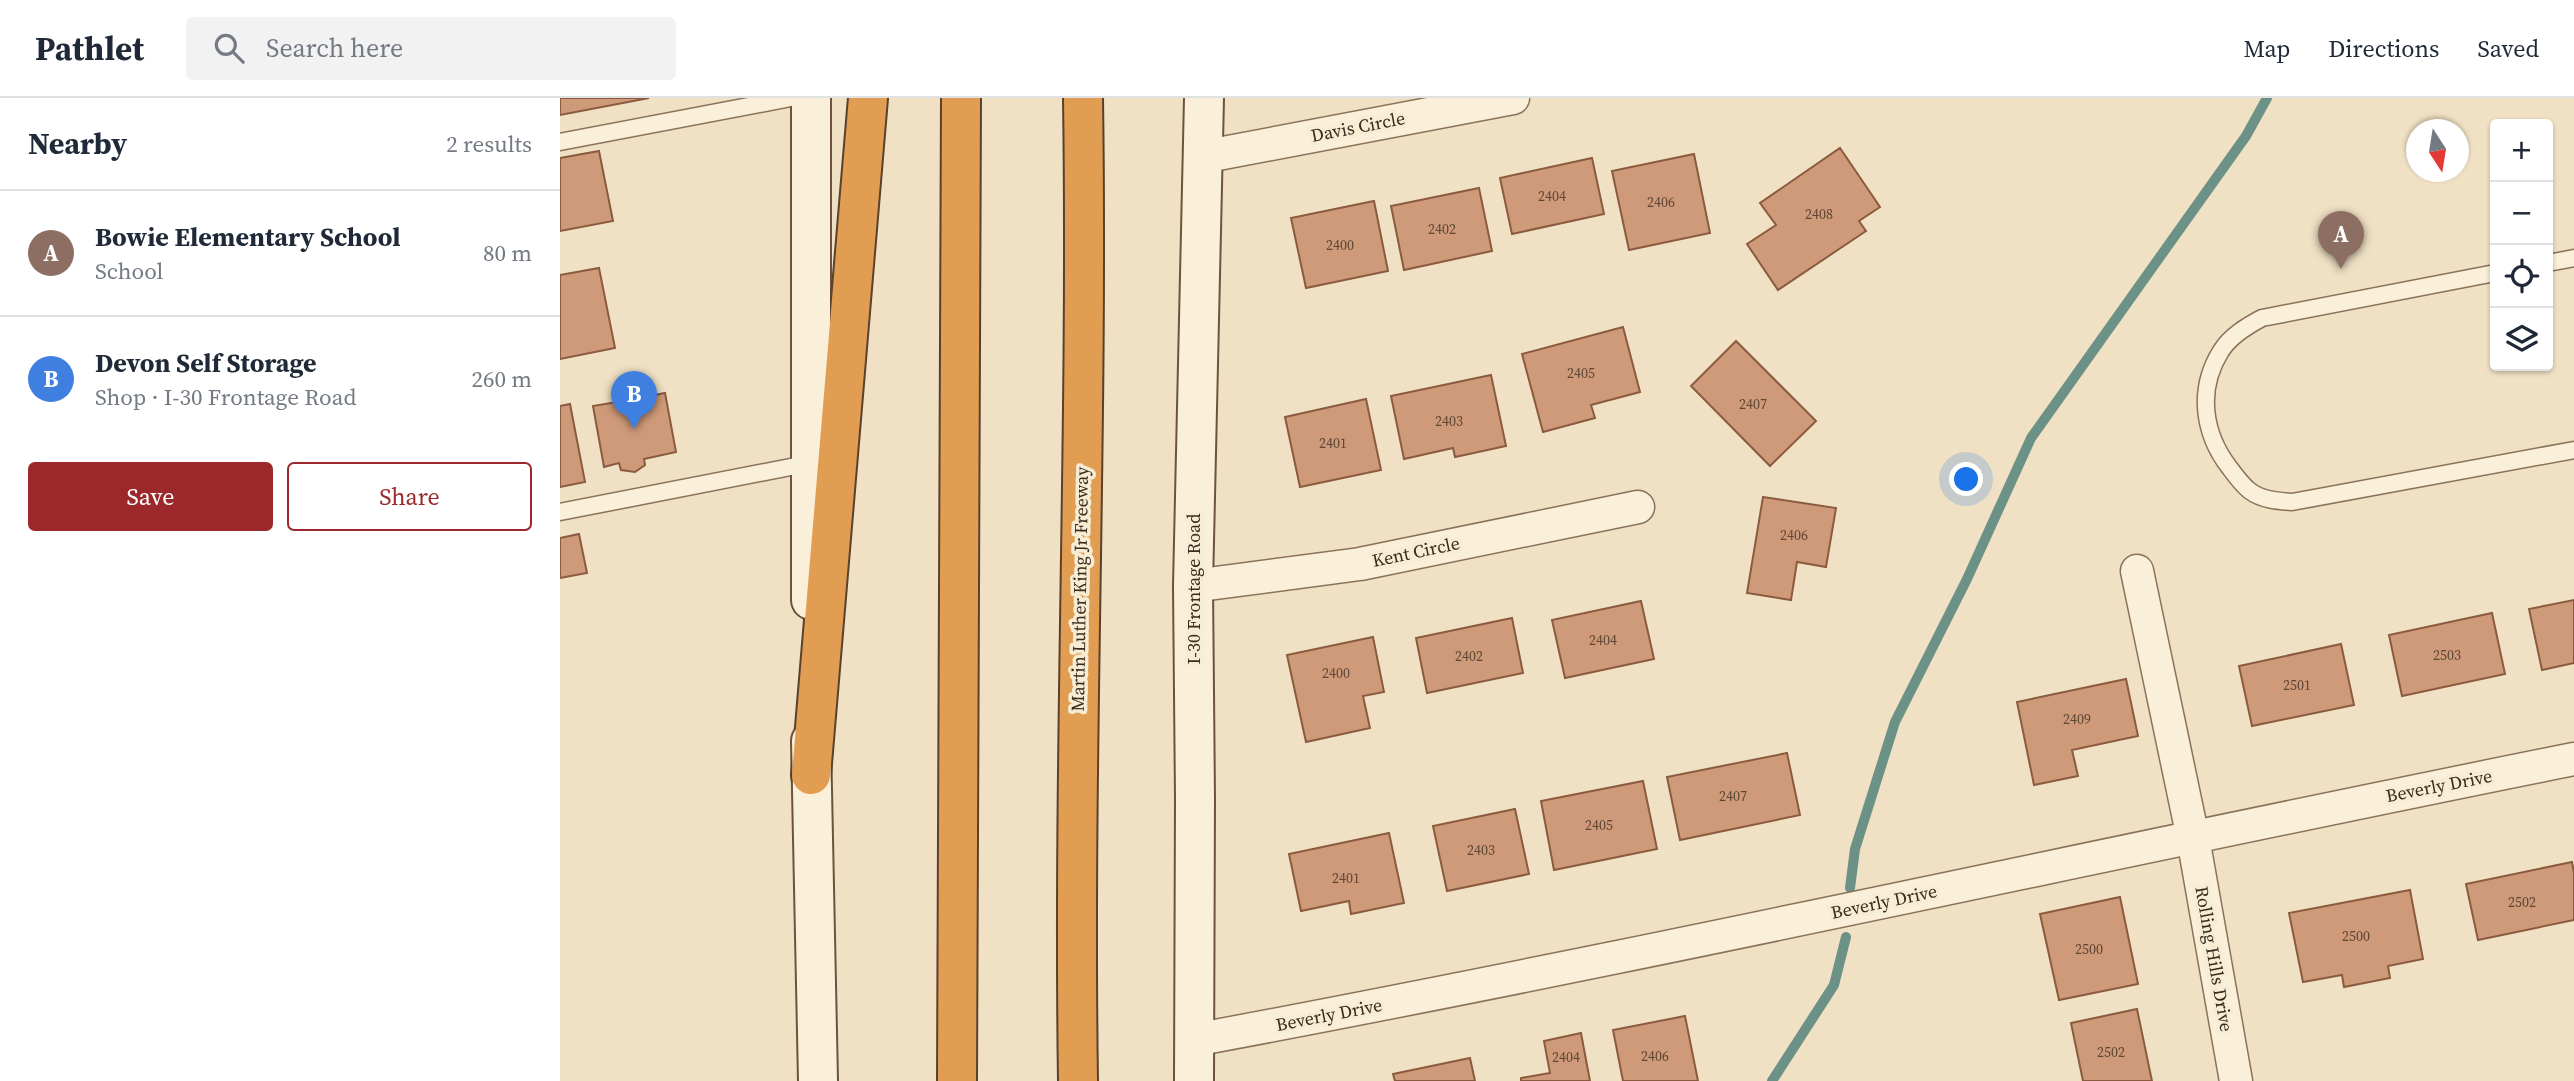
<!DOCTYPE html>
<meta charset="utf-8">
<style>
body{margin:0;font-family:"Source Serif 4",serif;background:#f2f2f3;color:#1f2937}
.controls{position:absolute;right:21px;top:21px;display:grid;overflow:hidden;border-radius:7px;box-shadow:0 2px 5px #0004}
.controls button{width:63px;height:63px;display:grid;place-items:center;padding:0;border:0;border-bottom:2px solid #e0e1e3;background:#fff;color:#1f2937;font:35px sans-serif}
.compass{position:absolute;left:1846px;top:21px;width:63px;height:63px;border-radius:50%;background:#fff;box-shadow:0 2px 5px #0004;rotate:168deg}
.you{position:absolute;left:1407px;top:382px;width:24px;height:24px;margin:-18px;border:5px solid #fff;border-radius:50%;background:#1a73e8;box-shadow:0 0 0 10px #1a73e833}
.badge{display:grid;place-items:center;width:46px;height:46px;border-radius:50%;background:#9c282c;color:#fff;font-size:23px;font-weight:700}
.pin{position:absolute;translate:-50% -58px;filter:drop-shadow(0 2px 4px #0008)}
.pin::after{content:'';position:absolute;top:37px;width:24px;height:21px;background:inherit;clip-path:polygon(0 0,100% 0,50% 100%)}
.list{margin:0;padding:0;list-style:none}
h2{display:flex;justify-content:space-between;align-items:center;height:91px;margin:0;padding:0 28px;font-size:30px}
h2 small{font-size:23px;font-weight:400;color:#747a83}
.list li{display:grid;grid-template-columns:46px 1fr auto;gap:21px;align-items:center;box-sizing:border-box;height:126px;padding:0 28px;border-top:2px solid #e0e1e3}
.list b{display:block;font-size:26px;white-space:nowrap}
.list p{margin:0;font-size:23px;white-space:nowrap;color:#747a83}
.list em{font-size:23px;font-style:normal;color:#747a83}
.actions{display:flex;gap:14px;padding:21px 28px}
.actions a{flex:1;padding:16px 0;border:2px solid #9c282c;border-radius:7px;text-align:center;font-size:24px;color:#9c282c}
.actions .main{background:#9c282c;color:#fff}
.icon{flex:none;width:38px;height:38px;fill:none;stroke:currentColor;stroke-width:2;stroke-linecap:round;stroke-linejoin:round}
.map{position:relative;flex:none;width:2014px;height:983px;overflow:hidden}
header{display:flex;align-items:center;gap:42px;box-sizing:border-box;height:98px;padding:0 35px;background:#fff;border-bottom:2px solid #e0e1e3}
header strong{font-size:33px}
nav{display:flex;gap:38px;margin-inline-start:auto;font-size:24px}
.search{width:490px;height:63px;background:#f2f2f3;display:flex;align-items:center;gap:18px;box-sizing:border-box;padding:0 24px;border-radius:7px;color:#747a83;font-size:26px}
main{display:flex}
aside{flex:1;background:#fff}
.map>svg:first-child{display:block}
.lines{fill:none;stroke-linecap:round;stroke-linejoin:round}
.stream{stroke:#6c9187;stroke-width:10}
.building{fill:#cf9a79;stroke:#8b5b3f;stroke-width:2}
.lane-casing{stroke:#8b725a;stroke-width:19}
.street-casing{stroke:#8b725a;stroke-width:35}
.secondary-casing{stroke:#6d533d;stroke-width:42}
.highway-casing{stroke:#59412e;stroke-width:42}
.lane{stroke:#faefd8;stroke-width:16}
.street{stroke:#faefd8;stroke-width:32}
.secondary{stroke:#faefd8;stroke-width:38}
.highway{stroke:#e19e53;stroke-width:38}
.labels{text-anchor:middle;stroke-width:7;stroke-linejoin:round;paint-order:stroke}
.number-label{font-size:14px;fill:#5f4735}
.street-label{font-size:18px;fill:#3a2b1e;stroke:#f7ecd4}
</style>
<header>
<strong>Pathlet</strong>
<div class="search"><svg class="icon" aria-label="search" viewBox="0 0 24 24"><circle cx="10" cy="10" r="6"/><path d="M15 15l6 6"/></svg>Search here</div>
<nav><a>Map</a><a>Directions</a><a>Saved</a></nav>
</header>
<main>
<aside>
<h2>Nearby<small>2 results</small></h2>
<ul class="list">
<li><span class="badge" style="background:#8d6e63">A</span><div><b>Bowie Elementary School</b><p>School</p></div><em>80 m</em></li>
<li><span class="badge" style="background:#3f7fe0">B</span><div><b>Devon Self Storage</b><p>Shop · I-30 Frontage Road</p></div><em>260 m</em></li>
</ul>
<div class="actions"><a class="main">Save</a><a>Share</a></div>
</aside>
<div class="map">
<svg width="2014" height="983" viewBox="0 0 2014 983">
<rect width="100%" height="100%" fill="#f0e1c4"/>
<g class="lines">
<path class="stream" d="M1290,790L1295,751L1335,624L1407,481L1471,340L1686,38L1707,0
M1212,983L1274,887L1286,839"/>
</g>
<path class="building" d="M0,0H89L0,17Z
M1280,50L1320,109L1299,123L1306,133L1218,192L1187,146L1216,127L1200,105Z
M39,53L53,123L0,133V60Z
M1134,56L1150,135L1069,152L1052,73Z
M1032,60L1044,116L952,136L940,80Z
M919,90L932,153L844,172L831,108Z
M814,103L828,173L746,190L731,120Z
M39,170L55,250L0,261V177Z
M1063,229L1080,294L1031,307L1035,320L983,334L962,256Z
M1176,243L1256,323L1210,368L1131,288Z
M931,277L946,348L895,359L893,350L844,361L831,298Z
M66,287L79,293L80,300L105,295L116,354L84,361L85,367L75,374L61,372L59,365L44,369L33,308L57,304L55,293Z
M806,301L821,372L740,389L725,319Z
M10,306L25,384L0,389V308Z
M1203,399L1276,410L1266,469L1237,464L1231,502L1187,495Z
M19,436L27,475L0,480V440Z
M2014,502V565L1982,572L1969,511Z
M1081,503L1094,561L1005,580L992,522Z
M1932,515L1945,576L1842,598L1829,537Z
M952,520L963,575L867,595L856,540Z
M813,539L824,594L803,598L810,630L746,644L727,557Z
M1781,546L1794,607L1692,628L1679,568Z
M1566,581L1578,638L1512,652L1518,678L1474,687L1457,604Z
M1227,655L1240,717L1120,742L1107,679Z
M1083,683L1097,751L994,772L981,703Z
M955,711L969,776L887,793L873,728Z
M829,735L844,805L791,816L789,803L741,813L729,756Z
M2012,764L2014,775V822L1918,842L1906,786Z
M1850,792L1863,861L1828,868L1830,880L1784,889L1782,877L1743,884L1729,815Z
M1560,799L1578,886L1499,902L1480,816Z
M1577,911L1592,983H1523L1511,925Z
M1125,918L1138,983H1063L1053,932Z
M1021,935L1030,983H961V980L990,975L984,943Z
M910,960L915,983H835L833,976Z"/>
<g class="lines">
<g class="lane-casing">
<path id="lane" d="M0,44L231,0
M1988,165L2014,160
M1935,175L1702,220C1687,228 1670,238 1661,253C1637,291 1643,335 1669,369C1675,377 1682,387 1690,393C1702,402 1718,403 1732,404L2014,352
M0,414L251,365"/>
</g>
<g class="street-casing">
<path id="street" d="M642,59L953,0
M1577,473L1633,740L1676,983
M633,488L800,466L1078,409
M634,942C1096,856 1554,753 2014,661"/>
</g>
<g class="secondary-casing">
<path id="secondary" d="M251,0V502
M251,643L258,983
M634,983L635,701L633,488L644,0"/>
</g>
<g class="highway-casing">
<path id="highway" d="M251,677L308,0
M397,983L401,0
M518,983C513,655 528,328 523,0"/>
</g>
<use href="#lane" class="lane"/>
<use href="#street" class="street"/>
<use href="#secondary" class="secondary"/>
<use href="#highway" class="highway"/>
</g>
<g class="labels">
<g class="number-label">
<text x="992" y="103">2404</text>
<text x="1101" y="109">2406</text>
<text x="1259" y="121">2408</text>
<text x="882" y="136">2402</text>
<text x="780" y="152">2400</text>
<text x="1021" y="280">2405</text>
<text x="1193" y="311">2407</text>
<text x="889" y="328">2403</text>
<text x="773" y="350">2401</text>
<text x="1234" y="442">2406</text>
<text x="1043" y="547">2404</text>
<text x="1887" y="562">2503</text>
<text x="909" y="563">2402</text>
<text x="776" y="580">2400</text>
<text x="1737" y="592">2501</text>
<text x="1517" y="626">2409</text>
<text x="1173" y="703">2407</text>
<text x="1039" y="732">2405</text>
<text x="921" y="757">2403</text>
<text x="786" y="785">2401</text>
<text x="1962" y="809">2502</text>
<text x="1796" y="843">2500</text>
<text x="1529" y="856">2500</text>
<text x="1551" y="959">2502</text>
<text x="1095" y="963">2406</text>
<text x="1006" y="964">2404</text>
</g>
<g class="street-label">
<text transform="translate(798 29) rotate(-11)" y="6">Davis Circle</text>
<text transform="translate(856 454) rotate(-12)" y="6">Kent Circle</text>
<text transform="translate(520 491) rotate(-89)" y="6">Martin Luther King Jr Freeway</text>
<text transform="translate(634 491) rotate(-90)" y="6">I-30 Frontage Road</text>
<text transform="translate(1879 688) rotate(-11)" y="6">Beverly Drive</text>
<text transform="translate(1324 804) rotate(-12)" y="6">Beverly Drive</text>
<text transform="translate(1654 861) rotate(80)" y="6">Rolling Hills Drive</text>
<text transform="translate(769 917) rotate(-11)" y="6">Beverly Drive</text>
</g>
</g>
</svg>
<div class="controls">
<button>+</button>
<button>−</button>
<button><svg class="icon" aria-label="locate" viewBox="0 0 24 24"><circle cx="12" cy="12" r="6"/><path d="M12 2v4M12 18v4M2 12h4M18 12h4"/></svg></button>
<button><svg class="icon" aria-label="layers" viewBox="0 0 24 24"><path d="M12 4l9 5-9 5-9-5zM3 14l9 5 9-5"/></svg></button>
</div>
<svg class="compass" viewBox="-18 -18 36 36"><path d="M0-13l5 13h-10z" fill="#e53935"/><path d="M0 13l5-13h-10z" fill="#747a83"/></svg>
<div class="you"></div>
<div class="pin badge" style="left:1781px;top:171px;background:#8d6e63">A</div>
<div class="pin badge" style="left:74px;top:331px;background:#3f7fe0">B</div>
</div>
</main>
